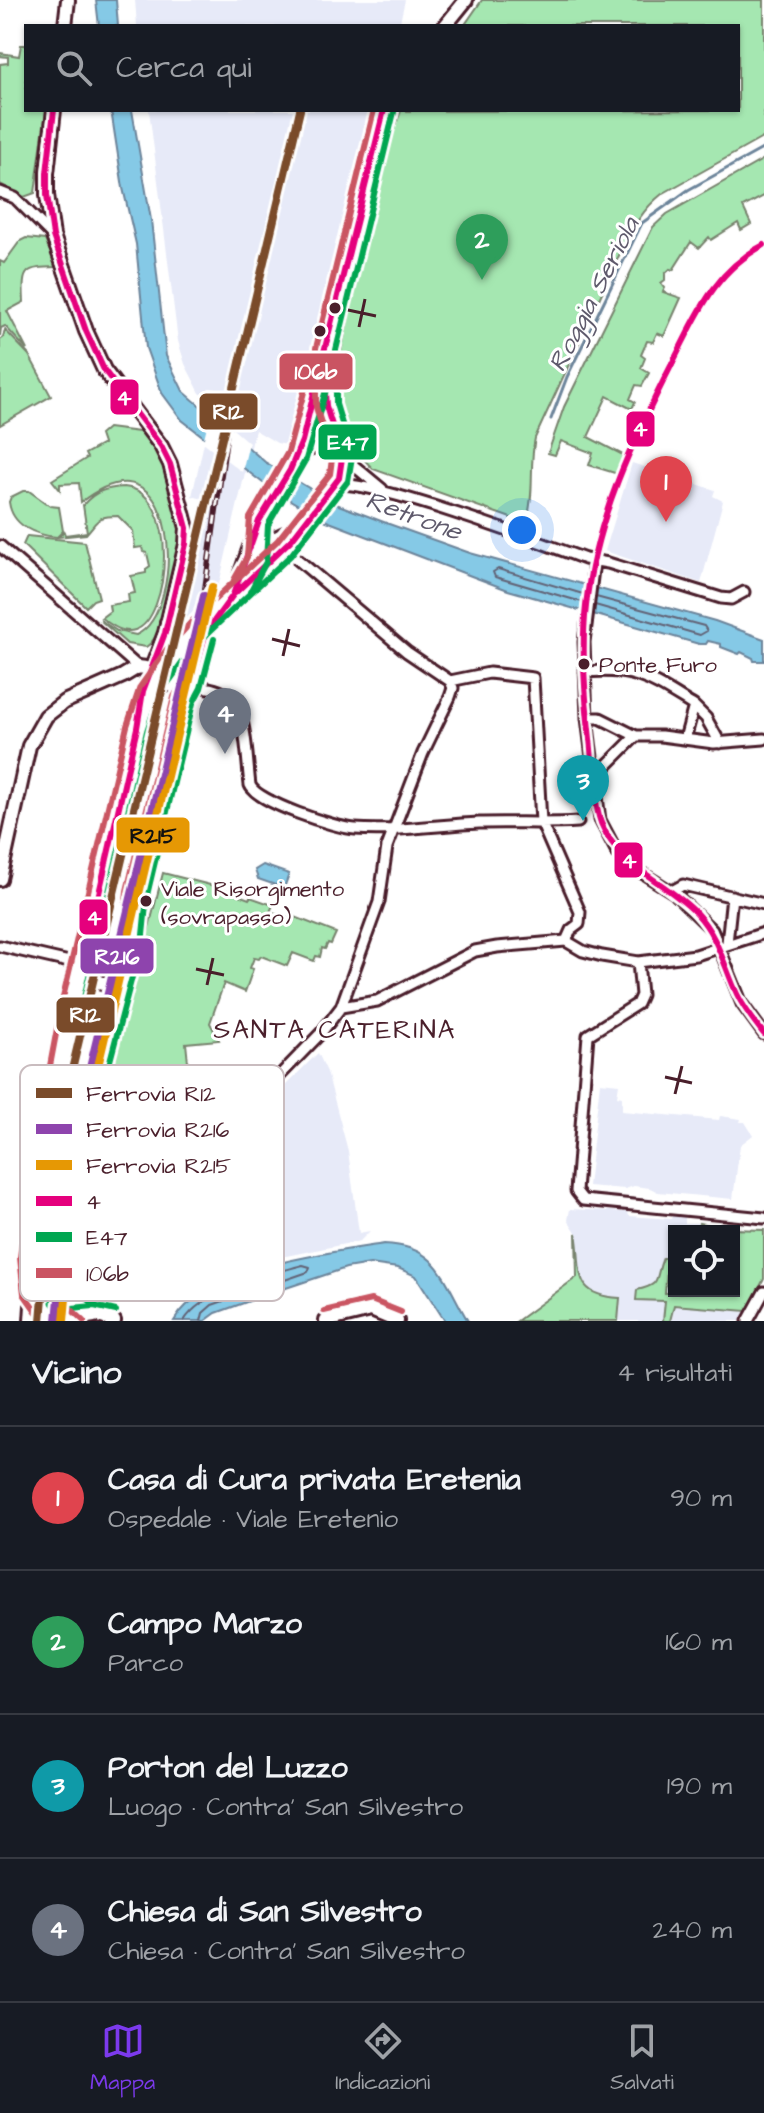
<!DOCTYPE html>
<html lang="it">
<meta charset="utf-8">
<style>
body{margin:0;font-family:"Architects Daughter",sans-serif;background:#242831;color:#f1f3f6}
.controls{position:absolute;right:24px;bottom:24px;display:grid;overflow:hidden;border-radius:0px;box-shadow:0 2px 6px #0004}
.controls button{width:72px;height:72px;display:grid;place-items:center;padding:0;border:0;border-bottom:2px solid #363941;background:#171b24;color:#f1f3f6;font:40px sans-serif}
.you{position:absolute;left:522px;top:530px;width:28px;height:28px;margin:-20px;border:6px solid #fff;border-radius:50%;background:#1a73e8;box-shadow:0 0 0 12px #1a73e833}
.badge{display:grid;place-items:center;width:52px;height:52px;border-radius:50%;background:#7c3aed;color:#fff;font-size:26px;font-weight:700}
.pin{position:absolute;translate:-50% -66px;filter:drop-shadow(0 2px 4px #0008)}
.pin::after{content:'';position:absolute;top:42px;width:28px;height:24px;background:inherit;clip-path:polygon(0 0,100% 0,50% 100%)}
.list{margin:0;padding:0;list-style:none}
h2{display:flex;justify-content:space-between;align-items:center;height:104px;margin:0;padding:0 32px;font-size:34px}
h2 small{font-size:26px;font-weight:400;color:#9ea1a6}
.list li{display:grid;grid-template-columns:52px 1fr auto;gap:24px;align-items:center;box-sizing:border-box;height:144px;padding:0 32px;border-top:2px solid #363941}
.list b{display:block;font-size:30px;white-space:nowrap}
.list p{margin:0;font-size:26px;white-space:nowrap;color:#9ea1a6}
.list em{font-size:26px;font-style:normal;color:#9ea1a6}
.icon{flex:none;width:44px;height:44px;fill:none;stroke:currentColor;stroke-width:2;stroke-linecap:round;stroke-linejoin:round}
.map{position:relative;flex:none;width:764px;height:1321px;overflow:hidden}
.search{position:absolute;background:#171b24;box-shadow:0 2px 6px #0004;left:24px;right:24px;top:24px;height:88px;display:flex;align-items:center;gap:20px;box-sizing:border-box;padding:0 28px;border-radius:0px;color:#9ea1a6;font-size:30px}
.sheet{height:680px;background:#171b24}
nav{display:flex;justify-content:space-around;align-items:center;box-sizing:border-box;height:112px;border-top:2px solid #363941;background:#171b24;font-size:22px;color:#9ea1a6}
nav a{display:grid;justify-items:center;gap:4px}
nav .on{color:#7c3aed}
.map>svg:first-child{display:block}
.built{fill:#e7eaf8}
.green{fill:#a5e7b1;stroke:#78836e;stroke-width:2}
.water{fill:#85c9e6;stroke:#6d859b;stroke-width:2}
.pier{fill:#fff}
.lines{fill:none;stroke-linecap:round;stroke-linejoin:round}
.shore{stroke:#626376;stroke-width:2}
.stream{stroke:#6d859b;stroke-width:3}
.street-casing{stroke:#4a1f2b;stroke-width:15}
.secondary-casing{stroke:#4a1f2b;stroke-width:18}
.street{stroke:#fff;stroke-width:9}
.secondary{stroke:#fff;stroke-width:12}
.rail-casing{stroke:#4a1f2b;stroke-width:6}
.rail{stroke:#fff;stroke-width:3;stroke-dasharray:9;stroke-linecap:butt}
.bus-1-casing{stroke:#fff;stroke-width:12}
.bus-2-casing{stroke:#fff;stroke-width:12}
.bus-3-casing{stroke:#fff;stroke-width:12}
.bus-1{stroke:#e5007d;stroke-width:6}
.bus-2{stroke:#00a651;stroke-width:6}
.bus-3{stroke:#ca5462;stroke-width:6}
.rail-1-casing{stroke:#fff;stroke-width:14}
.rail-2-casing{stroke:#fff;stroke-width:14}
.rail-3-casing{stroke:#fff;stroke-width:14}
.rail-1{stroke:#7a4b2a;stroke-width:8}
.rail-2{stroke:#8e44ad;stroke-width:8}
.rail-3{stroke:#e69804;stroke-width:8}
.ticks{fill:none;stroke:#4a1f2b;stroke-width:3}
.bus-dot{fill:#4a1f2b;stroke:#fff;stroke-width:3}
.labels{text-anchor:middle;stroke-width:6;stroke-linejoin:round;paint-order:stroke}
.bus-label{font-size:22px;fill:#4a1f2b;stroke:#fff;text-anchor:start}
.water-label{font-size:26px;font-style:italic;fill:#5f5a6c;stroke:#fff}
.neighbourhood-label{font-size:26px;letter-spacing:2px;fill:#4a1f2b;stroke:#fff}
.key{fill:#fff;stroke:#c9bcbf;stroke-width:2}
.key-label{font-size:22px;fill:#4a1f2b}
.line-badge{stroke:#fff;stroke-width:3}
.badge-label{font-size:22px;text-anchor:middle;font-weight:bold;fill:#fff}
.pale-badge-label{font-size:22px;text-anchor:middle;font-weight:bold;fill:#111}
</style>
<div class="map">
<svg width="764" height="1321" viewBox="0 0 764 1321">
<rect width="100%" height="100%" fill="#fff"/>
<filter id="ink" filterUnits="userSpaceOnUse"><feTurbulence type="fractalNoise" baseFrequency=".0125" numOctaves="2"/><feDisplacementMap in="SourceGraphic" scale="16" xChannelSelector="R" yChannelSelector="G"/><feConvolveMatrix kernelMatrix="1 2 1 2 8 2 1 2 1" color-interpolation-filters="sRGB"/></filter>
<g filter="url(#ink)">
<path class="built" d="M135,0H405L399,26H137Z
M149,110H373L301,422H298L292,446L277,443L255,430L216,597L210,604L196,601L189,624L176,621L177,617L199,525L197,524L203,499L192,496L216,389L209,388L207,398L200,393L185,364L178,341Z
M632,463L715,490L713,496L723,501L701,583L605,551Z
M318,1053L327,1072L348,1151L359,1233L370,1231L360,1241L281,1257L254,1199L260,1194L237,1154L240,1145L254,1128L270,1123L259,1112Z
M600,1082L619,1084L617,1096L622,1097V1111L719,1120L720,1116L741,1119L740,1122H745L753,1135L740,1145L733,1199L658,1192L650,1188L634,1186L625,1189L588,1186Z
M570,1209L628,1212L629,1216L671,1219L672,1216L685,1217V1223H699L698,1231H674V1291H684V1294L705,1307L747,1311L741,1321H517L577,1277L576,1232L568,1220Z"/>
<path class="green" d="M482,0H764V137L662,194C643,209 633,227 622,249L535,438C529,465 535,493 527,519L522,522L373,469L353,448L333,389L340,388L341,380L336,374L387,149L401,111L738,110V26H464Z
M21,45H26V110H46L35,193L24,197L0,184V64L8,63V57L0,56V53L19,56Z
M764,159V196L743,207L751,224L741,230L738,223L711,240L709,237L699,248L691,242L673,270L670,269L665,274V280L661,283L665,288L663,292L681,298L664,336L657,333L653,342L647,341L641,355L645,358L641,368L649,373L642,386L636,385L630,399L635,402L632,409L607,396L588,437L625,456L618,474L589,465L593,453L561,441L555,455L548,453L564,407L653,227L667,214Z
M26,238L45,240L57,267C25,268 22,268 24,302L7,311L27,350L5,326L1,328L0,336V261L4,263L20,241Z
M5,330L29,355L51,396L0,425V340L3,338Z
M108,428L147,433C167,460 182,506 179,540C177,561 170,582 165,602C162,617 160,638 146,647L127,644L100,620L117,631L136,635C187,613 182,423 81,502L79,483L60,484V490L52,480L87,458L85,454L103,444L100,435Z
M124,487C181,491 170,620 135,630C122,634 112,625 101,618L110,611L109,605L129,602L128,594L135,593L131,576L146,573V569L150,566L147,553L143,552L142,547L135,548L133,531L118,516C96,516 99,520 86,534L58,537L64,532L65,535L87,532L83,505C95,491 106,488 124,487Z
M23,491H29L50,506L59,507L63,531L57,537C35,535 12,526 9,502L11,497Z
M27,536L85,542L99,598L93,600L86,607L23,545Z
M163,873L218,887L249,899L250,897L273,905L270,912L293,920L295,917L336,933L331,944L328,943L325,949L322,948L320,957L316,956L314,961L293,953L287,966L261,956L259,959L254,958L250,968L253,969L245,992L224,983L210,1023L219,1040L186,1043L189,1072L182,1073L186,1103L182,1104V1108H163L162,1097L152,1099L159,1163L145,1167L140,1139L121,1141L112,1071Z
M699,1223L730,1229L764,1230V1279L747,1311L674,1305L670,1321H663L665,1301L636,1300L637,1290C663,1284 654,1279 663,1258H668L665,1293L734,1291V1231H698Z
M576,1233C583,1271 570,1295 620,1298L618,1321H517L577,1277Z"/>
<path class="water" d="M96,0H116L118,26H99Z
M111,110H132L151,220L166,356L183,391L265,462L336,504L389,524L470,553L715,621L764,639V661H754L753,658L741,652L739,654L721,647V644L708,641L706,644H699L508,590L324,520L268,487L182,420L162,393L146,348L136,244L123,188Z
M263,865L289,874L284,888L258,879L255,870Z
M384,1244C439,1246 443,1279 468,1321H445L416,1276L398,1268L370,1264L346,1268L277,1291L216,1313L205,1321H174C205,1267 327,1253 384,1244Z"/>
<path class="pier" d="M211,410L249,443L242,472L203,442Z"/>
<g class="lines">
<path class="shore" d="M582,602L495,577L493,572L498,569L583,594
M595,605L700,635L707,631L704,626L596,597
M184,1321C204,1289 267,1275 303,1265L310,1267L308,1272L212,1305L203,1313L201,1321"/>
<path class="stream" d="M551,419L567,377L642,223L688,190L764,148"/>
<g class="street-casing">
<path id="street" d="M0,192L15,198L53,236
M341,455L382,489
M335,485C365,477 545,544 585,559L608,563L721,598L731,599L744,592
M0,546L138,667
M284,548L407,652L450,681
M594,561L584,642L587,718L600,820L618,854L628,864L674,893L712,930L742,1004L764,1034
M585,672C638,668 651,680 694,706
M450,681L489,673L533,678L541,822L580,912L579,924L571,930L566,941
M191,685C204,687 223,689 232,699C247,715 247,764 250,785C256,802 336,828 355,829C396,832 438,825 479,823C512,822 545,824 578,822
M587,718H600L636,736H661L714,743L764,739
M685,739L694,706L706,718L720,743
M594,775L604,768L636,736
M672,891L683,885L764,904
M727,943L732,896
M0,946L82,965
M638,962L641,995L637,1004L588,1035L576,1191L583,1200L764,1218
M341,1007L377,1001L475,951L497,947L566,941L583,951L602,956L638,962L696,955L764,933
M71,1263V1275L78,1276L104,1246L123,1239
M87,1310L86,1297L92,1277L104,1257L172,1196L223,1134L321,1033L341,1007L379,902L387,847L423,753L450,697L453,688L450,681
M748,1321L764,1292"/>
</g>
<g class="secondary-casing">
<path id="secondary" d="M65,26L68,0
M445,26L466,0
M54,110L47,173V195L53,236L61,259L86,331L104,370L161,446L170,464L187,528L186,544L165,633L142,695
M324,356L384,110
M297,456L315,446L338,450
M259,524L263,533L274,539L295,529
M248,577L258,556L256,530
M234,593L259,521L300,448L319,373
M184,699C196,674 197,643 213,621
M0,879L29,746L46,716L64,702L123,676L138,667C157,668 171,681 182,696
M86,950L93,962L104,968C116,964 119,958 121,946
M72,1004L84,997H97L104,1008L101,1030
M33,1290C49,1320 62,1321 94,1316
M31,1321L33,1290L30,1257L41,1168L56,1082L72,1004L137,728L149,692L175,656L201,626L284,548L339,478L342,458L326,406V349
M48,1321L57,1296L59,1275
M114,1321C88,1314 66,1302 64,1273L75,1173L87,1113L133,932L137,893L184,699L167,622
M326,1321L371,1310L397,1321"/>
</g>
<use href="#street" class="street"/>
<use href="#secondary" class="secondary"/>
<g class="rail-casing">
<path id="rail" d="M204,596L231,403"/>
</g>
<use href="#rail" class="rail"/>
<g class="bus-1-casing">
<path id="bus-1" d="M54,110L47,173V195L53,236L86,331L104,370L161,446L170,464L187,528L186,544L165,633L143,691L137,728L86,950L93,962L104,968L113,965L119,958L184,699L192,684L206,632L233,595L259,521L290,470L302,441L384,110
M764,245C714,271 698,314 673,362C634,438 595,519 586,606C581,650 585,695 590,739C593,763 593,801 601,823C619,867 665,881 696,913C718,936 724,966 737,994C744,1009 754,1021 764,1034
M235,593L292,539L339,478L342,458L326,406L324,380"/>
</g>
<g class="bus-2-casing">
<path id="bus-2" d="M250,592L266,562L268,525L306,459L328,383
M112,1310L98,1307L80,1293L74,1272L85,1175L99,1103L143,935L147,895L193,703L201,688L214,639
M116,1311L94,1306L61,1309L54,1305L43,1287L40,1257L51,1170L82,1006L147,731L158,697L183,662L208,633L291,555L348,481L352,457L336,404V350L394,112"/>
</g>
<g class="bus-3-casing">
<path id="bus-3" d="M234,580L247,557L250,518L288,452L308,377
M324,1311L371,1300L401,1312
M43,1321L24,1294L20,1258L31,1167L62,1002L127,726L140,687L167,649L194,619L277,541L330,474L332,459L316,407V348L374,110
M84,1321L60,1299L54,1274L65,1172L79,1098L123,930L127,891L174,697L183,680L194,635"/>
</g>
<use href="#bus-1" class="bus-1"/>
<use href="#bus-2" class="bus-2"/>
<use href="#bus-3" class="bus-3"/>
<g class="rail-1-casing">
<path id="rail-1" d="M41,1321L53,1177L71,1074L300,110"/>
</g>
<g class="rail-2-casing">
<path id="rail-2" d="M57,1321L70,1179L88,1076L204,596"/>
</g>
<g class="rail-3-casing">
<path id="rail-3" d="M64,1321L76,1186L94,1083L212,587"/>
</g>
<use href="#rail-1" class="rail-1"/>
<use href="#rail-2" class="rail-2"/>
<use href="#rail-3" class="rail-3"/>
</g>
</g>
<path class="ticks" d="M348,310L376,316M359,327L365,299M272,639L300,646M283,656L289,629M196,969L224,975M207,985L213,958M665,1077L692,1083M675,1094L682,1066"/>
<g class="bus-dot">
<circle cx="335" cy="308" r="7"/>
<circle cx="320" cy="331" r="7"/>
<circle cx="584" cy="664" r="7"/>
<circle cx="146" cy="901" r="7"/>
</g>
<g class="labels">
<g class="bus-label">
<text x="599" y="672">Ponte Furo</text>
<text x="161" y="896">Viale Risorgimento<tspan x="161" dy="28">(sovrapasso)</tspan></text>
</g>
<g class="water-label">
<text transform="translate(593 294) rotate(-63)" y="9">Roggia Seriola</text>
<text transform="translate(414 515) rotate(20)" y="9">Retrone</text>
</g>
<g class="neighbourhood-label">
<text x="335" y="1038">SANTA CATERINA</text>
</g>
</g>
<rect x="20" y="1065" width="264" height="236" rx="12" class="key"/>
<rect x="36" y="1088" width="36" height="10" fill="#7a4b2a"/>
<rect x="36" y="1124" width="36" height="10" fill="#8e44ad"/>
<rect x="36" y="1160" width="36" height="10" fill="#e69804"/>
<rect x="36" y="1196" width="36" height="10" fill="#e5007d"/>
<rect x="36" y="1232" width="36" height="10" fill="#00a651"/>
<rect x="36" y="1268" width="36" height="10" fill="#ca5462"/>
<g class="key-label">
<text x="86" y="1101">Ferrovia R12</text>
<text x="86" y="1137">Ferrovia R216</text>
<text x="86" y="1173">Ferrovia R215</text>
<text x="86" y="1209">4</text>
<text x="86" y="1245">E47</text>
<text x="86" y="1281">106b</text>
</g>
<g class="line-badge">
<rect x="278" y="352" width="76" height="39" rx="8" fill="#ca5462"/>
<rect x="109" y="378" width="31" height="38" rx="8" fill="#e5007d"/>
<rect x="198" y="392" width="61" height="39" rx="8" fill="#7a4b2a"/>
<rect x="625" y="410" width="31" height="38" rx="8" fill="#e5007d"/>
<rect x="317" y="423" width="61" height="38" rx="8" fill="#00a651"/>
<rect x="115" y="816" width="76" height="38" rx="8" fill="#e69804"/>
<rect x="613" y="841" width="31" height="38" rx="8" fill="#e5007d"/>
<rect x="78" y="898" width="31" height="38" rx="8" fill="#e5007d"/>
<rect x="79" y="937" width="76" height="38" rx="8" fill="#8e44ad"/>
<rect x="55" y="996" width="61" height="38" rx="8" fill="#7a4b2a"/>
</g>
<g class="badge-label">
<text x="316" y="379">106b</text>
<text x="124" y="405">4</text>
<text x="228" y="419">R12</text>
<text x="640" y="436">4</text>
<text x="348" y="450">E47</text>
<text x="629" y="868">4</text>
<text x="94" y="925">4</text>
<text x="117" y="964">R216</text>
<text x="85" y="1022">R12</text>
</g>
<g class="pale-badge-label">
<text x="153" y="843">R215</text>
</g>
</svg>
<div class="controls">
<button><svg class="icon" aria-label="locate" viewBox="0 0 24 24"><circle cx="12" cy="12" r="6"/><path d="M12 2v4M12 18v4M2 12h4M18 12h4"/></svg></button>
</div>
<div class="you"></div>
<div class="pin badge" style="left:666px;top:522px;background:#e0444e">1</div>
<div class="pin badge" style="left:482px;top:280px;background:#2e9e5b">2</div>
<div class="pin badge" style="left:583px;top:821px;background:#0f9aa8">3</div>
<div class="pin badge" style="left:225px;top:754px;background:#6b7280">4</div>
<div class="search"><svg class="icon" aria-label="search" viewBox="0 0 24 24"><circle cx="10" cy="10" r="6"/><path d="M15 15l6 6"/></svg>Cerca qui</div>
</div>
<section class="sheet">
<h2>Vicino<small>4 risultati</small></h2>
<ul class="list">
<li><span class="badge" style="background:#e0444e">1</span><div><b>Casa di Cura privata Eretenia</b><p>Ospedale · Viale Eretenio</p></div><em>90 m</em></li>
<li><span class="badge" style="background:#2e9e5b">2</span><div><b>Campo Marzo</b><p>Parco</p></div><em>160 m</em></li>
<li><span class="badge" style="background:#0f9aa8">3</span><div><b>Porton del Luzzo</b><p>Luogo · Contra' San Silvestro</p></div><em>190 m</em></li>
<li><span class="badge" style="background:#6b7280">4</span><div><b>Chiesa di San Silvestro</b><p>Chiesa · Contra' San Silvestro</p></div><em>240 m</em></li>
</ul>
</section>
<nav>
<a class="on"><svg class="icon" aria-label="map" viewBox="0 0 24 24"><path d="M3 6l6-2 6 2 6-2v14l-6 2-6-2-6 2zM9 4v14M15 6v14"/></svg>Mappa</a>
<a><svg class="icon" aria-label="directions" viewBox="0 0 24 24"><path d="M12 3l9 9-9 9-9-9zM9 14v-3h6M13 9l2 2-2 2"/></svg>Indicazioni</a>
<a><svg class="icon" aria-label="saved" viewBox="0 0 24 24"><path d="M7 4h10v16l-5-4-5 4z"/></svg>Salvati</a>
</nav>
